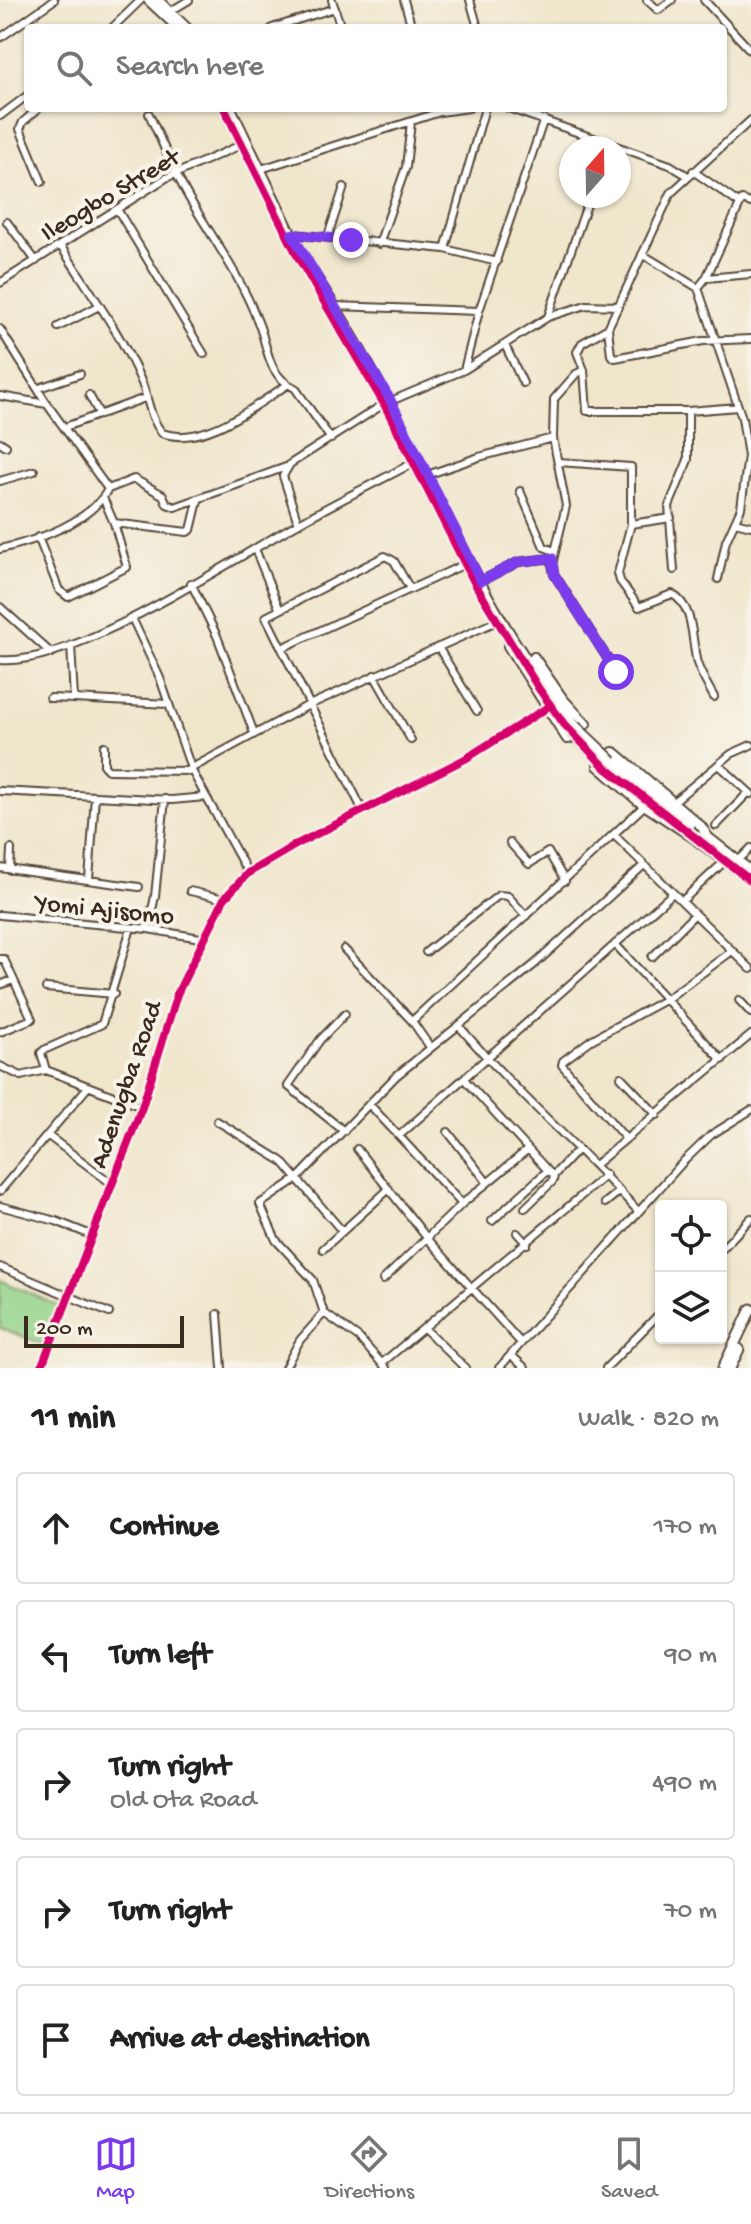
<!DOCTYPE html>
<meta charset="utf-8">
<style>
body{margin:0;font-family:"Gochi Hand",sans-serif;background:#f2f2f2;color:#222}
.controls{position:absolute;right:24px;bottom:24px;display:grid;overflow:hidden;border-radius:8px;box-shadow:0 2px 6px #0004}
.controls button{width:72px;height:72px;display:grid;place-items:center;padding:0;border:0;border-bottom:2px solid #e0e0e0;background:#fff;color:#222;font:40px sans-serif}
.compass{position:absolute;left:559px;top:136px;width:72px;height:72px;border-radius:50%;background:#fff;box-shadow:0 2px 6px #0004;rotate:20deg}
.scale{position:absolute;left:24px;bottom:20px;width:160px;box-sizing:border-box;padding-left:8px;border:4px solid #3b2a1e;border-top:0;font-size:22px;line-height:28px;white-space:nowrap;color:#3b2a1e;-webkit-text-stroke:6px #f7f3e8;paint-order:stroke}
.stop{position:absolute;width:24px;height:24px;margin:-18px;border:6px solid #7c3aed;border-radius:50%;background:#fff}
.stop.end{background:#7c3aed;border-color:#fff;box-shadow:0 2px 8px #0008}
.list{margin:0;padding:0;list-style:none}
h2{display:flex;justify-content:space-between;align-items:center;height:104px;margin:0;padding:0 32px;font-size:34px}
h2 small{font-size:26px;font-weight:400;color:#767676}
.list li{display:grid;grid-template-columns:52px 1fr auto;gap:24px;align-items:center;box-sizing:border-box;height:112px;margin:0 16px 16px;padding:0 16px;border:2px solid #e0e0e0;border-radius:8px}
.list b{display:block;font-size:30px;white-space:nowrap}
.list p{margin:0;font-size:26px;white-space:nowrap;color:#767676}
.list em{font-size:26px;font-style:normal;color:#767676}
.icon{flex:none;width:44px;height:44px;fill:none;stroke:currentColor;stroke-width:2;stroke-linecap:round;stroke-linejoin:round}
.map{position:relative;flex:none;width:751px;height:1368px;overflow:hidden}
.search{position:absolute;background:#fff;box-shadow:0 2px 6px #0004;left:24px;right:24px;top:24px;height:88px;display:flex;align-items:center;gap:20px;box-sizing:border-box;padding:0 28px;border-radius:8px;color:#767676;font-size:30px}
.sheet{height:744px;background:#fff}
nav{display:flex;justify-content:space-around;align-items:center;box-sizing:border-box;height:112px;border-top:2px solid #e0e0e0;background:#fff;font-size:22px;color:#767676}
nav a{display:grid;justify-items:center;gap:4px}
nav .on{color:#7c3aed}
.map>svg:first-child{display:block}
.green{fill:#94d389;stroke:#687e54;stroke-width:2}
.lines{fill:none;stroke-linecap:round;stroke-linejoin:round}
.minor-casing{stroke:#564638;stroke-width:10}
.tertiary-casing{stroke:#564638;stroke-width:12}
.secondary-casing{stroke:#564638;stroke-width:13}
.minor{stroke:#fff;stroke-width:6}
.tertiary{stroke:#fff;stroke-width:8}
.secondary{stroke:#fff;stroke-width:9}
.tertiary-bridge-casing{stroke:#564638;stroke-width:12;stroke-linecap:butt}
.tertiary-bridge{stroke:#fff;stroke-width:8}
.cycleway-casing{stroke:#f7f3e8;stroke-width:13}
.cycleway{stroke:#d6006c;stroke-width:8}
.route{stroke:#7c3aed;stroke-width:10}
.labels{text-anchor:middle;stroke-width:8;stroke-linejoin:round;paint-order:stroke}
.street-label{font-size:26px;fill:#3b2a1e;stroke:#f7f3e8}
</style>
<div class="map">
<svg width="751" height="1368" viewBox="0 0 751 1368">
<rect width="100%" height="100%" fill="#f7f3e8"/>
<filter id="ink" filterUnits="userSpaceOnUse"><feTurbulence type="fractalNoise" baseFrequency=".0125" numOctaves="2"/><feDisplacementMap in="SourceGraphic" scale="16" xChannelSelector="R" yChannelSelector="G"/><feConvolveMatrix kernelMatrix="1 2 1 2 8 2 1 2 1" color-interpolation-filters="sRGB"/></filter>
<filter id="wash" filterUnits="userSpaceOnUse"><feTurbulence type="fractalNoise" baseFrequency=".006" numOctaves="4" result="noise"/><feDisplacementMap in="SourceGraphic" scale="32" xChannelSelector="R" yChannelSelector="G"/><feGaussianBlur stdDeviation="1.8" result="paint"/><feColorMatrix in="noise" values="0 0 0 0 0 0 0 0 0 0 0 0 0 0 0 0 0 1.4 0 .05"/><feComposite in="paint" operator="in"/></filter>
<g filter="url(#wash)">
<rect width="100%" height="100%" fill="#f0e6cc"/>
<path class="green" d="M0,1280L61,1307L48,1346L0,1328Z"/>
</g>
<g filter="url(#ink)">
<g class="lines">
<g class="minor-casing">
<path id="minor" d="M332,0L341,28
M404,0L412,28
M470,0L478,28
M647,0L658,10L672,0
M704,0L751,51
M171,11L189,0
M112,28L141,0
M272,28L335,8
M0,38L54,0
M39,108L23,122L20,129L42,182
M508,108L670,165L688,176
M149,114C162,142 174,172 189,198C214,240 241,277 258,322C269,348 266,375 295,388L331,439
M0,116L28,95
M751,120L671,193L608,328L611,355L615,358L703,341L751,339
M261,169L440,112L469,108
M693,171L740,204
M117,209L204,354
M7,222L36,261
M292,234L445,249L497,262
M328,236L344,187
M379,244L406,167L411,122
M60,245C88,289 121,333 141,381C149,399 149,417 162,433C204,448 254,406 287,385
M445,249L485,108
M642,254L698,288L742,418L748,456L741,508L726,541L718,579
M706,278L751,274
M0,283L166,178L243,144
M698,288L706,278L742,200L751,203
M335,306L479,311
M548,317L590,196
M58,327L99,306
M608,328L582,343L577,352L584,370L576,374L554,399L553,438L566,506L552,564L554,574L616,672
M0,329L47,404L108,489C91,522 36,541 0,549
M505,345L523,383
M464,370L479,311L544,119
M584,370L587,411H688L738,407
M39,388L80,374
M89,395L100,415
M0,396L47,404
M65,427L145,398
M0,442L6,446
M558,462L631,467V524L618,573L620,581L639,607L672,594C695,607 691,640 697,663C701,675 708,686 714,697
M427,475L479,457L553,438
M0,481L34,471
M108,489L134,479L163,495L167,504L175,507L286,467
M520,491L544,547L554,551
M104,500L114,523L187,532L191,530L198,501
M735,522L751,526
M298,523L283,476L290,464L384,404L464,370L548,317L586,305L618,306
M631,524L671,518
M38,537L59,590L68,597L127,567L114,523
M255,549L279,608
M674,570L669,506L688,460V411
M481,581L518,562L552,558
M191,583L217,636L254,733
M0,607L51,653
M132,618L160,678L192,771L248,873
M71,645L74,699L168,704
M438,647L477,711
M282,648L465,564
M0,660C73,667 231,560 299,523C336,502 375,483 413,463
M374,675L411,740
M50,698L74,699
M104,746V766L108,770L192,771
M719,765L751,794
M192,768L307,706L497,621
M0,791L172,800L205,797
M678,798L731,754L751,745
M362,809L266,617L385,556L394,561L409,587
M716,826L747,794
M615,836L751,969
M510,843L529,864L548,852L565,881
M741,858L751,848
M0,868L139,887
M10,870L11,849
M89,880L95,796
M190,891L224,899
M682,901L725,861
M0,915L148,929L206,939
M148,929L155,896L165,799
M615,944L722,1060
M344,949L412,1021L430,1047
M426,952L499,895L508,896L526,916
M652,957L695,914
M0,959H4L32,1019L0,1032
M0,985L13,980
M46,988L114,994
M739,1000L751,1013
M412,1021L645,805
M459,1026C515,1092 580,1147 638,1211
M0,1066L21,1076L46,1070L142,1107
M46,1070L41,1053L44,1050L102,1024L131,928
M621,1077L657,1115
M464,1079L549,1172L554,1175L578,1149
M369,1104L462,1204
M217,1121L282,1161L342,1231
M344,1131L288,1086L320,1040L345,1014
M448,1132L487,1182
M47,1135L111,1183
M400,1135L673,893
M626,1139L562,1065L563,1061L591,1040L668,998L732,951
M357,1149L427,1238L521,1343
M596,1164L751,1035
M0,1191L87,1088
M605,1203L620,1191
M0,1206L56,1221L91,1235
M525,1208L553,1181L554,1175
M492,1221L547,1171
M517,1233L527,1244
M323,1249L389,1189
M721,1250L751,1218
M0,1267L109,1313
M383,1280L462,1204L527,1150
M218,1314L222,1368
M424,1328L465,1368
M511,1355L525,1368
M382,1363L606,1175
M41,1368L142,1107L177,994L224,899L248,873L297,844L465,759L545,709
M285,1368L300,1340L324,1313
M386,1368L359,1338L324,1313L313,1280L276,1240L260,1204L298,1178L396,1076L535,964L644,865
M499,1368L683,1162L711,1135L751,1110
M606,1368L661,1312"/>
</g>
<g class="tertiary-casing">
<path id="tertiary" d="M148,0L178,28
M158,0L187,28
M224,108L299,259L384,404L475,584L539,689L570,731
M231,108L293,237
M313,273C412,417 463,592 576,726
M508,646L567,739L573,738L586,724L563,699L534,657
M613,761L690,824
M606,768L653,804
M704,834L751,871
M697,841L751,881
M701,843L638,801L598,766L613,752L616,753L701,826L708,837"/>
</g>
<g class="secondary-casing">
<path id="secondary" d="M723,1368L751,1309
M730,1368L739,1349"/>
</g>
<use href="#minor" class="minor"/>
<use href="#tertiary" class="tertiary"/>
<use href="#secondary" class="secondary"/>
<g class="tertiary-bridge-casing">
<path id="tertiary-bridge" d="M576,726L613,761
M570,731L606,768"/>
</g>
<use href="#tertiary-bridge" class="tertiary-bridge"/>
<g class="cycleway-casing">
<path id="cycleway" d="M224,108L299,259L384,404L475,584L539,689L564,724L606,768L751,881
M41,1368L142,1107L177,994L224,899L248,873L297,844L465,759L545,709"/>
</g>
<use href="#cycleway" class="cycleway"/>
</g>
</g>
<g class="lines" filter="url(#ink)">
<path class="route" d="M351,240L292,234L391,401L481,581L518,562L552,558L554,574L616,672"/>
</g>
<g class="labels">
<g class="street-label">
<text transform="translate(109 193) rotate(-31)" y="9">Ileogbo Street</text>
<text transform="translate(105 907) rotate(6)" y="9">Yomi Ajisomo</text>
<text transform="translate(124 1084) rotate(-71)" y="9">Adenugba Road</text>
</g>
</g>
</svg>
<div class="controls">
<button><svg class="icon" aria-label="locate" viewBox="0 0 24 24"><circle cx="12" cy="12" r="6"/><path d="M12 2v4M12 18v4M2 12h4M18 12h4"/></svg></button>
<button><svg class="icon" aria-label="layers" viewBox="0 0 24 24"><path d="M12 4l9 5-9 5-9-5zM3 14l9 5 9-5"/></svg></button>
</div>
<svg class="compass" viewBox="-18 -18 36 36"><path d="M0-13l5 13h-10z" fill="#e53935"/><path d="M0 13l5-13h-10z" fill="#767676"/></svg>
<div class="scale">200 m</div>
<div class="stop" style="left:616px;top:672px"></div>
<div class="stop end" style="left:351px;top:240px"></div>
<div class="search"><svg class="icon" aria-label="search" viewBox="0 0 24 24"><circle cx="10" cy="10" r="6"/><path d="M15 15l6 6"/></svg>Search here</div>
</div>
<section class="sheet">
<h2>11 min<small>Walk · 820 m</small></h2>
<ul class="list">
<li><svg class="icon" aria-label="ahead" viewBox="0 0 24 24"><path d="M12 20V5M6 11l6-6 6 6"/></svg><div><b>Continue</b></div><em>170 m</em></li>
<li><svg class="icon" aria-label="left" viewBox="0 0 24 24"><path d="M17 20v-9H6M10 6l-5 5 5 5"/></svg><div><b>Turn left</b></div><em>90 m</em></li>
<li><svg class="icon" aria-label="right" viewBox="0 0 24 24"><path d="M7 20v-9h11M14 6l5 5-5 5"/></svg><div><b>Turn right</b><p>Old Ota Road</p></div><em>490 m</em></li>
<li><svg class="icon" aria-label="right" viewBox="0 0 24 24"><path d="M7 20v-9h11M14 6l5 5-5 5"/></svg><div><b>Turn right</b></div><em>70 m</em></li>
<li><svg class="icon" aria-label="arrive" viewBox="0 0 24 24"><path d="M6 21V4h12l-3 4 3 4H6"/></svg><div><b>Arrive at destination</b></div></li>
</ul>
</section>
<nav>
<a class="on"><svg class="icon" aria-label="map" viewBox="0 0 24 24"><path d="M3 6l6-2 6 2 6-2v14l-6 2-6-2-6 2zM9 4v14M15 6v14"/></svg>Map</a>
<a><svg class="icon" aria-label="directions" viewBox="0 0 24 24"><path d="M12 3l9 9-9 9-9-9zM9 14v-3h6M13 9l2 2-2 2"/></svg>Directions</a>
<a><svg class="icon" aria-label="saved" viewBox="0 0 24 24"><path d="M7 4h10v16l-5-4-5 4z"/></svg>Saved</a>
</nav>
